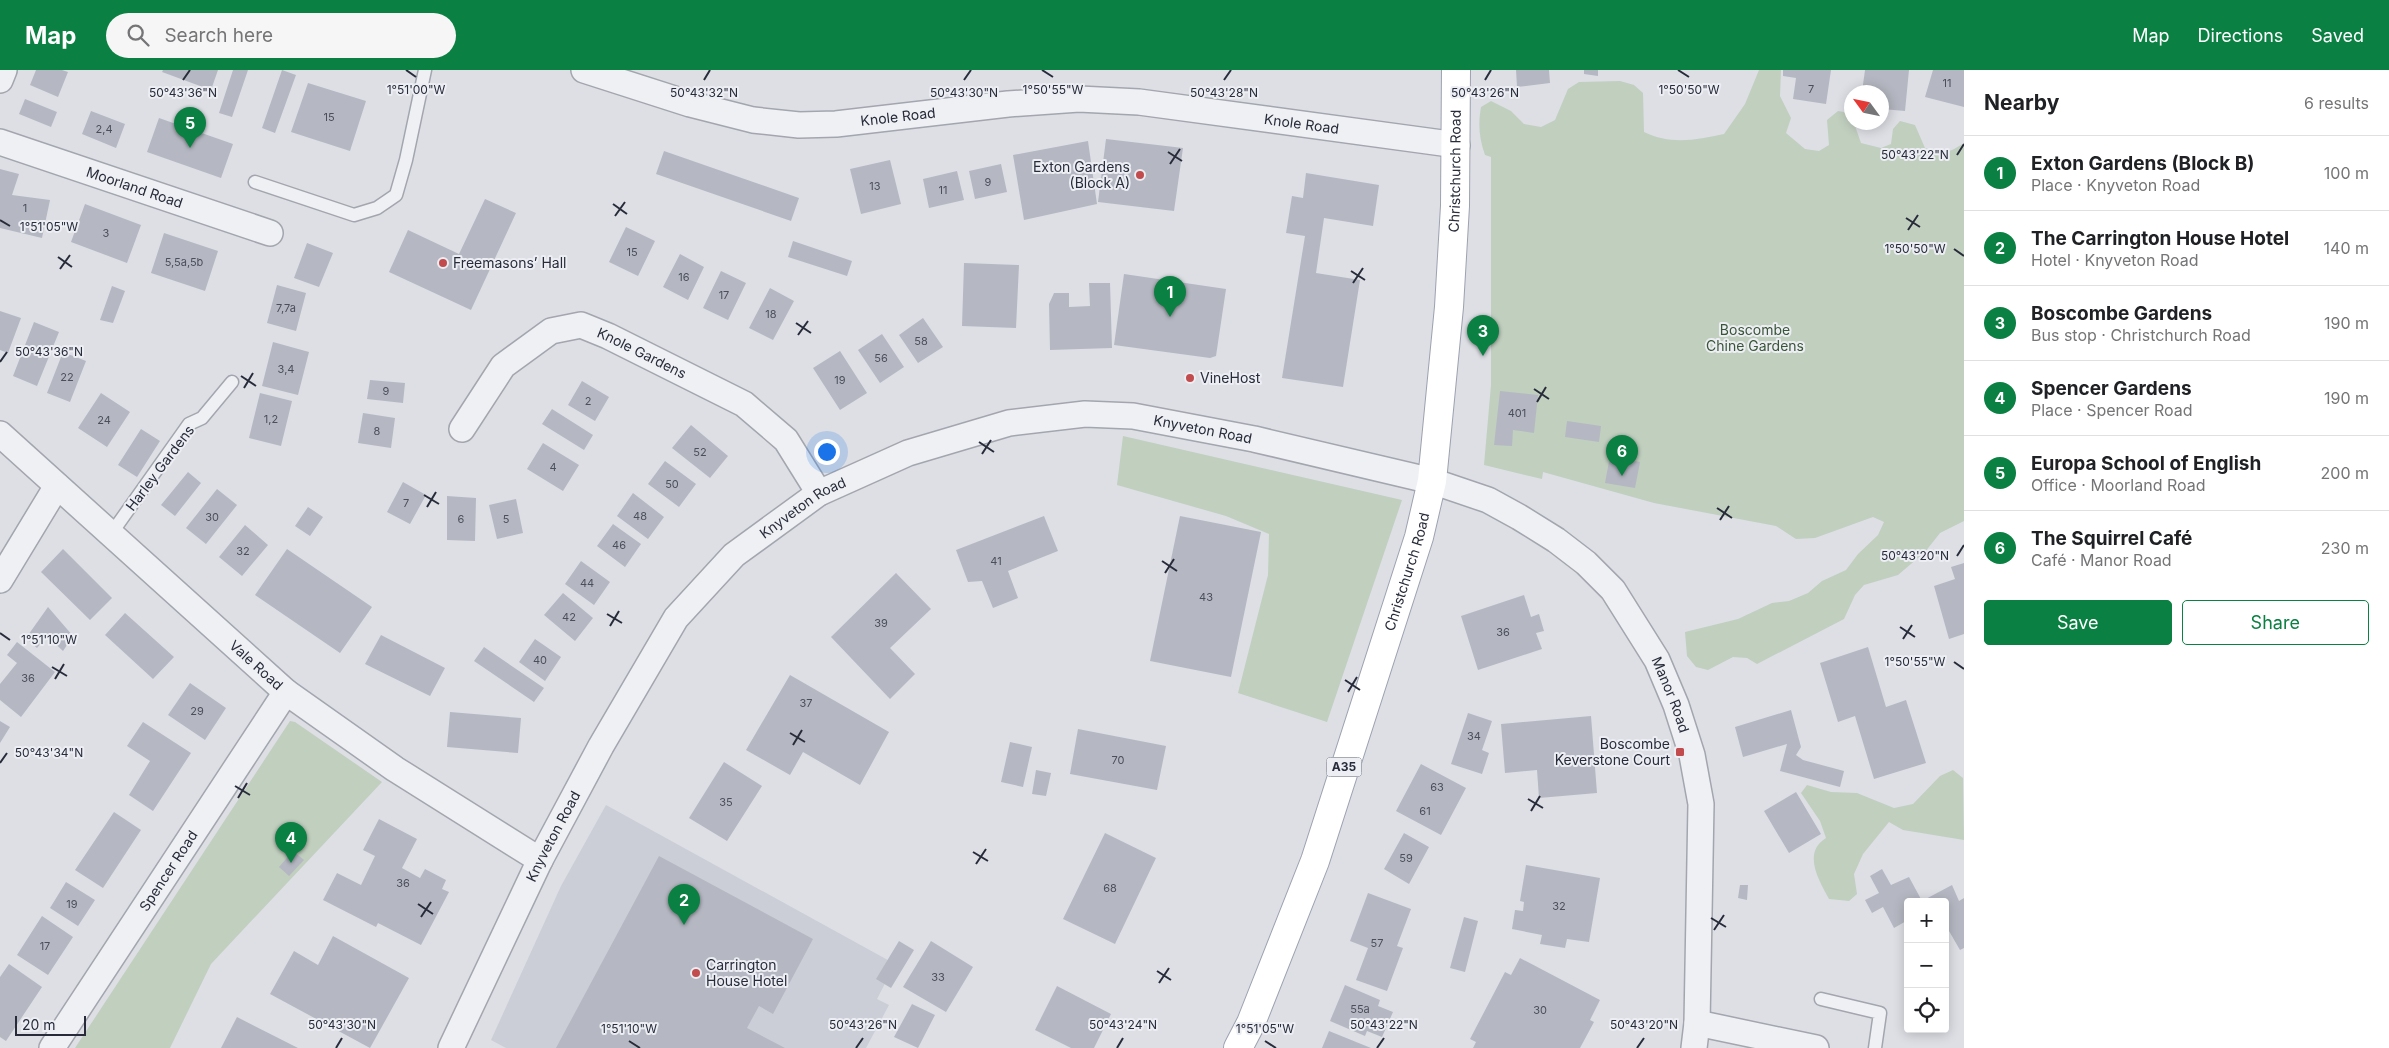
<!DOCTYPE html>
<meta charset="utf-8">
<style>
body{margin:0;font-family:Inter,sans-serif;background:#f6f6f6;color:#202124}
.controls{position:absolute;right:15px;bottom:15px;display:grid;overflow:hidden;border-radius:5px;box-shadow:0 2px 12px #0003}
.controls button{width:45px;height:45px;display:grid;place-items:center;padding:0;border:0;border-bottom:1px solid #e0e0e0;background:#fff;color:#202124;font:25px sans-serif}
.compass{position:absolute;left:1844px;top:15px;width:45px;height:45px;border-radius:50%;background:#fff;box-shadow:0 2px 12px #0003;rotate:303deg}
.scale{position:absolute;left:15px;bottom:12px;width:71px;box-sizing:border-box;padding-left:5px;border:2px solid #282c3a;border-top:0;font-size:14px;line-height:18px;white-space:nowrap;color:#282c3a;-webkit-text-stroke:4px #eceef3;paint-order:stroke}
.you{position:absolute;left:826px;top:381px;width:18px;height:18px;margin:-12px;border:4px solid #fff;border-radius:50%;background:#1a73e8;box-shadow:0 0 0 8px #1a73e833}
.badge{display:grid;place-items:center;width:32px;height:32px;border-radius:50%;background:#0b8043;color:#fff;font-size:16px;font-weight:700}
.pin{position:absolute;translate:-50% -41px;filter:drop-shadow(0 1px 2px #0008)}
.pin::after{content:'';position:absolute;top:26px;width:18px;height:15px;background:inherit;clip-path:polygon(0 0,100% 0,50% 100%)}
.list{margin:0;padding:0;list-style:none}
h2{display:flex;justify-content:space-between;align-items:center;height:65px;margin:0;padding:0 20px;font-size:21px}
h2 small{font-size:16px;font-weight:400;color:#757577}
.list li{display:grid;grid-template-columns:32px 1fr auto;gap:15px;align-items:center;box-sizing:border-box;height:75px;padding:0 20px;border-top:1px solid #e0e0e0}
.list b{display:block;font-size:19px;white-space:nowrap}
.list p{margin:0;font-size:16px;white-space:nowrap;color:#757577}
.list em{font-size:16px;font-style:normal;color:#757577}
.actions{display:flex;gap:10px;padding:15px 20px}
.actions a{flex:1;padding:11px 0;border:1px solid #0b8043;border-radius:5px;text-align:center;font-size:18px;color:#0b8043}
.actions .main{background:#0b8043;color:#fff}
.icon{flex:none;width:28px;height:28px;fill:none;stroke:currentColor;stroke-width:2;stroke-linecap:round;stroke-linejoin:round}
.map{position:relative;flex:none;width:1964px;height:978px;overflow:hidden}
header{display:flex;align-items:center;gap:30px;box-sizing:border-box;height:70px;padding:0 25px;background:#0b8043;color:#fff}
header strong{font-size:24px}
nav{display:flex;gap:28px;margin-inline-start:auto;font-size:18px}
.search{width:350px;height:45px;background:#f6f6f6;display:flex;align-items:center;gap:12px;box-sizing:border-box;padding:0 18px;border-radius:28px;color:#757577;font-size:19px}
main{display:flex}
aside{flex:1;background:#fff}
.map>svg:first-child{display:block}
.built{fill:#cbced6}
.green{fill:#c1cfbf}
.building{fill:#b5b8c2}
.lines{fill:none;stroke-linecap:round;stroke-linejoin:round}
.service-casing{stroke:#a3a6ae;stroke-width:15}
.minor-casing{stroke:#a3a6ae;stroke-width:28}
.primary-casing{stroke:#9da2b0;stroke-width:30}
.service{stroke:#eff0f4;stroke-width:12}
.minor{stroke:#eff0f4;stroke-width:25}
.primary{stroke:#fff;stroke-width:28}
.ticks{fill:none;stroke:#282c3a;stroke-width:2}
.poi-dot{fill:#c14b4d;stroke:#eceef3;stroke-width:2}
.labels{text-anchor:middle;stroke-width:4;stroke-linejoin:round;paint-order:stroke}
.number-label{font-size:11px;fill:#4b4f5c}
.shield{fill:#eceef3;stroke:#636672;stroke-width:1}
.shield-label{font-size:12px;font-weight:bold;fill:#282c3a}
.street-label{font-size:14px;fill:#282c3a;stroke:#eceef3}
.poi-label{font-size:14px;fill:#282c3a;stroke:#eceef3;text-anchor:start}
.park-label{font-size:14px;fill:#385536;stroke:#eceef3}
.ticks-label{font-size:12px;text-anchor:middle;fill:#282c3a;stroke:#eceef3;stroke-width:4;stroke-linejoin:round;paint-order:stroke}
</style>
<header>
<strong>Map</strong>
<div class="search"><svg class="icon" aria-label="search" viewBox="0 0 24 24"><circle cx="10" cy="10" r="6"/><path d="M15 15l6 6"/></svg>Search here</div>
<nav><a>Map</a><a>Directions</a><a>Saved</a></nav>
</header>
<main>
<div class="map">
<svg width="1964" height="978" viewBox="0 0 1964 978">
<rect width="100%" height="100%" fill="#dddfe5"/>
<path class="built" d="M606,735L895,894L877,929L889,935L866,978H506L491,970L561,816Z"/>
<path class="green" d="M1759,0H1781L1780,26L1791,48L1786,63L1805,79L1819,81L1829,75L1827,50L1838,41L1850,43L1852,52L1854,53L1861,73L1881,78L1891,74L1893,59L1900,51L1915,55L1925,78C1944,84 1947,84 1964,73V451L1940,463L1925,482L1898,505L1864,515L1855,525L1844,549L1757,594L1747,588L1733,587L1708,600L1696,597L1687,586L1685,562L1738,549L1772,533L1789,531L1808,523L1822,511L1846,500L1858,484L1878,465L1884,452L1873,447L1815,468L1796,469L1776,456L1654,433L1543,402L1542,409L1484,395L1491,315V87L1485,85C1479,68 1478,54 1481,37L1491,31L1511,41L1524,54L1541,57L1555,50L1568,19L1579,12L1620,11L1634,15L1643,23L1644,62C1670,75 1697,70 1724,64L1745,34Z
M1123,366L1402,430L1327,652L1238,623L1268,505L1269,464L1226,446L1117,415Z
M290,651L295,652L382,712L211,894L170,978H75Z
M1953,700L1963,708L1964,770L1903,760L1889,752L1863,784L1854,804L1857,824L1849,831L1829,829C1819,810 1802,783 1826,768L1820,751L1801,723L1807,715L1831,722L1857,723L1894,738L1913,734L1940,706Z"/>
<path class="building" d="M36,0H62L68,2L58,27L30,15Z
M163,0H218L211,20L162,2Z
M233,0H248L232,47L219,43Z
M282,0L296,5L275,63L262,58Z
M1516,0H1549L1550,13L1517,17Z
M1584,0H1598V6L1584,4Z
M1783,0H1831L1826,34L1793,29L1796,8L1783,6Z
M1865,0H1909L1905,41L1882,39V22H1862Z
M1933,0H1964V37L1925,27Z
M308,13L366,31L350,81L291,62Z
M25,29L57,42L51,57L19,44Z
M91,41L125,54L116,78L82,64Z
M159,48L233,74L221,108L147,82Z
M1106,69L1183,78L1174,141L1098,132Z
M1088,71L1097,134L1024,150L1013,85Z
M664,81L799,128L791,151L656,104Z
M890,90L901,134L861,144L850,99Z
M1001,94L1007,122L975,129L969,101Z
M0,99L19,104L12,125L50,130L42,168L0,158Z
M957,101L964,130L929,138L923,109Z
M1306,103L1379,115L1373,156L1324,148L1316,203L1360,210L1343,317L1282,308L1305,166L1286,163L1292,126L1303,128Z
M485,129L516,143L471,240L389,202L408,160L459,184Z
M85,134L141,155L127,193L71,172Z
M626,157L655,171L638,206L609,192Z
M164,163L218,181L205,221L151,203Z
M793,171L852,191L847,206L788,187Z
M307,173L333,183L319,217L294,208Z
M680,184L704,197L688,230L663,217Z
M964,193L1019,195L1016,258L962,256Z
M721,201L746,213L728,250L703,238Z
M1124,204L1226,219L1216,286L1210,288L1114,275Z
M1089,213H1110L1112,278L1050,280L1049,234L1054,223H1069V237L1090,236Z
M277,215L306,223L296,261L267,253Z
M112,216L125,221L113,253L100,250Z
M770,218L794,231L773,270L749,258Z
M0,241L21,248L8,283L0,280Z
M923,248L943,277L918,293L899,265Z
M34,252L59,262L37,316L13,306Z
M882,264L904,297L880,313L858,280Z
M273,272L309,282L298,325L262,316Z
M840,281L867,323L840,340L813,298Z
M63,282L86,291L70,332L47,323Z
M370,310L405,313L403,333L367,329Z
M582,311L609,327L595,351L568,335Z
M1500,321L1538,325L1534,363L1513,360L1512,376L1494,375Z
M101,323L130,342L107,377L78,358Z
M260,323L292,331L281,376L249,368Z
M552,339L593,365L584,380L542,354Z
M363,343L395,348L391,378L358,373Z
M1567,351L1601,356L1599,372L1565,367Z
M691,355L728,386L710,408L672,378Z
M141,359L160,371L137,407L118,395Z
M543,373L579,395L563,421L527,399Z
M1610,386L1640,392L1635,418L1605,413Z
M665,391L696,414L679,437L648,414Z
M188,402L201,413L175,446L161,435Z
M403,412L426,425L410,454L387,442Z
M217,419L237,435L206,474L186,458Z
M633,423L664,447L648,469L617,446Z
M447,426L476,428L475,471L447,470Z
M516,429L523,463L497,469L489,435Z
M308,437L323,447L310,466L295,456Z
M1044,446L1058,481L1008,501L1018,528L993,538L982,511L968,512L956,480Z
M1180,446L1261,462L1231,607L1150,591Z
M613,454L641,474L625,497L597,476Z
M245,455L268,475L242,506L219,487Z
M63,479L112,528L90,550L41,502Z
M287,479L372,537L340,583L255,525Z
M581,491L610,512L594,535L565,514Z
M1964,493V564L1949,569L1934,516L1955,509L1951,497Z
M896,503L931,539L890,578L915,604L890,629L831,567Z
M563,523L593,548L575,571L544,545Z
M1524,525L1531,547L1539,544L1544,561L1536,563L1542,579L1478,600L1461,546Z
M48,537L73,566L63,581L47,566L37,578L26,568Z
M125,543L174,587L153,609L105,565Z
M381,565L445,598L430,626L365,594Z
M535,569L561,587L545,611L519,592Z
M17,572L55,602L21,647L0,630V614L17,593L7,585Z
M484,577L544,618L534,632L474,591Z
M1868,577L1886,637L1906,630L1926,693L1874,709L1855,646L1838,652L1820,593Z
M790,605L889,662L860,715L803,682L790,705L746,680Z
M190,613L226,638L205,670L168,645Z
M1791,640L1801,677L1796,685L1803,690L1844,701L1840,717L1780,701L1787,674L1743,687L1735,657Z
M450,642L521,648L518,683L447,677Z
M1468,643L1492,651L1482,680L1489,683L1482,704L1451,694Z
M1591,646L1597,723L1539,728L1537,700L1505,703L1501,654Z
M0,651L10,657L0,673Z
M143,652L191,683L153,741L129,725L150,691L127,676Z
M1078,659L1166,676L1157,720L1070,704Z
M1010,672L1032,677L1023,717L1001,712Z
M724,692L762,716L727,771L689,748Z
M1421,694L1466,718L1441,765L1396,741Z
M1036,700L1051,703L1046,726L1032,724Z
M1796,722L1821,764L1789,783L1764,741Z
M114,742L141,760L103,818L75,800Z
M379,749L417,769L402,798L420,808L425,799L446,810L442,819L449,822L421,875L378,853L376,857L323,830L337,803L361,815L375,786L363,780Z
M1105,763L1156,788L1115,874L1063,849Z
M1404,763L1429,777L1409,814L1384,799Z
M293,781L304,790L289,806L279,797Z
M659,786L813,869L773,944L759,936L747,958L785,978H556Z
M1526,795L1600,808L1589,872L1567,869L1565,878L1540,874L1542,865L1512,859L1515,840L1523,841L1524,832L1520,831Z
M1882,799L1891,815L1909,807L1922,831L1952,815L1959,831L1964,828V878L1960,880L1949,861L1945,863V832H1908V850L1894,858L1883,837L1872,843L1865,830L1879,823L1870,806Z
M66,812L95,830L78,856L50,838Z
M1740,815H1748L1747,830L1738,828Z
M1368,823L1411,839L1397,876L1403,878L1387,921L1356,910L1368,878L1350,871Z
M42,846L73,867L48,905L17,885Z
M1464,847L1478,851L1465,902L1450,898Z
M333,866L409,908L370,978L270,924L294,881L318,895Z
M899,871L914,880L891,918L876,909Z
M931,871L973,897L946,942L903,917Z
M1520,888L1600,930L1590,950L1594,952L1580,978H1473L1476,972L1470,969L1505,902L1511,905Z
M9,894L42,917L6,971L0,967V907Z
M1345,915L1380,930L1378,936L1393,942L1382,967L1367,961L1365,966L1330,951Z
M1057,916L1111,944L1094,978H1071L1035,960Z
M912,934L935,945L918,978L894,967Z
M237,947L298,978H221Z
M1329,961L1371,978H1322Z"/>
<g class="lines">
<g class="service-casing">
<path id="service" d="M255,112L354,145L377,138L396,125L406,90L425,0
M111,464L189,354L202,348L232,312
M1821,929L1880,943L1875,978"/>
</g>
<g class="minor-casing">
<g id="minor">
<path id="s1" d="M584,0L690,34L753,50L799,55L836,54L1008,34L1079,29L1139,32L1457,75"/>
<path d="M0,10L4,0"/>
<path id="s2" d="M0,72L270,163"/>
<path id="s3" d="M462,359L503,296L551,261L581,255L608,266L744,334L786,370L819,423"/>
<path id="s4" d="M0,364L286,622L395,699L540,790"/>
<path d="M0,510L57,416"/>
<path d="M1697,953L1816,978"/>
<path id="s5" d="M52,978L286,622"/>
<path id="s6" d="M451,978L540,790L601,676L676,548L734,485L819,423L908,383L1009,353L1085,344L1133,346L1254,369L1432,411L1488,430L1519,447L1556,470L1586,493L1613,520L1657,590L1676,635L1692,685L1701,734L1697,953L1694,978"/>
</g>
</g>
<g class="primary-casing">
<g id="primary">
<path id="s7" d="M1238,978L1251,953L1315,791L1419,467L1432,411L1449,237L1455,136L1456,0"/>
</g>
</g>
<use href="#service" class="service"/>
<use href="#minor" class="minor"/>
<use href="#primary" class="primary"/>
</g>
<path class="ticks" d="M406,0L416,7M1042,0L1053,7M1678,0L1689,7M183,10L190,0M704,10L710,0M964,10L971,0M1224,10L1231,0M1485,10L1491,0M1168,82L1182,91M1957,85L1964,74M1170,94L1180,79M613,134L627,144M615,146L625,132M1906,148L1920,157M0,150L10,156M1908,160L1918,145M1954,179L1964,186M58,187L72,197M60,199L70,185M1351,201L1365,210M1353,213L1363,198M796,253L811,263M798,265L808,251M0,292L7,282M241,306L256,316M244,318L253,303M1534,319L1549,329M1537,332L1546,317M979,372L994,382M982,384L991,370M424,425L439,434M427,437L436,422M1717,438L1732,448M1720,450L1729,436M1957,486L1964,475M1162,491L1177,501M1165,503L1174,489M607,544L622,553M610,556L619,541M1900,557L1915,567M0,563L10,570M1903,569L1912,555M1954,592L1964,599M52,597L67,606M55,609L64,594M1345,610L1360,620M1348,622L1357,607M790,663L805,672M793,675L802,660M0,693L7,683M235,716L250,725M238,728L247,713M1528,729L1543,738M1531,741L1540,726M973,782L988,791M976,794L986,779M418,834L433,844M421,847L431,832M1711,848L1726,857M1714,860L1724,845M1157,901L1171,910M1159,913L1169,898M629,971L640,978M1265,971L1276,978M336,978L342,968M856,978L863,968M1117,978L1123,968M1377,978L1384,968M1637,978L1644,968"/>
<g class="poi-dot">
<circle cx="1140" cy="105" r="5"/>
<circle cx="443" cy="193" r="5"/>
<circle cx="1190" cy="308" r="5"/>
<rect x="1675" y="677" width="10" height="10" rx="2.5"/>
<circle cx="696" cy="903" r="5"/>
</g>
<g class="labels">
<g class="number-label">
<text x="1947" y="17">11</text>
<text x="1811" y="23">7</text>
<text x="329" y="51">15</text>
<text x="104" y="63">2,4</text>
<text x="988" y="116">9</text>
<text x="875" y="120">13</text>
<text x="943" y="124">11</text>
<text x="25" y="142">1</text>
<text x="106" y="167">3</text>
<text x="632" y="186">15</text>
<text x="184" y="196">5,5a,5b</text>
<text x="684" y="211">16</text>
<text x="724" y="229">17</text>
<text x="286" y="242">7,7a</text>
<text x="771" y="248">18</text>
<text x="921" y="275">58</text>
<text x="881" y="292">56</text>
<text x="286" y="303">3,4</text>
<text x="67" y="311">22</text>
<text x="840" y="314">19</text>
<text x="386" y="325">9</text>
<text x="588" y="335">2</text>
<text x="1517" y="347">401</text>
<text x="271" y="353">1,2</text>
<text x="104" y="354">24</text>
<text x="377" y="365">8</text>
<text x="700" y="386">52</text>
<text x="553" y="401">4</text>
<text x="672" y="418">50</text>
<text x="406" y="437">7</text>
<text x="640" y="450">48</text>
<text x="212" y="451">30</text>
<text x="461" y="453">6</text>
<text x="506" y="453">5</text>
<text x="619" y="479">46</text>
<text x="243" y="485">32</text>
<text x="996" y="495">41</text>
<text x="587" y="517">44</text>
<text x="1206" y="531">43</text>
<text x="569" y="551">42</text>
<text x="881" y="557">39</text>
<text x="1503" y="566">36</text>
<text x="540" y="594">40</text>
<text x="28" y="612">36</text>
<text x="806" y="637">37</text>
<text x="197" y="645">29</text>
<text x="1474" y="670">34</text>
<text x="1118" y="694">70</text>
<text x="1437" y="721">63</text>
<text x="726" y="736">35</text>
<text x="1425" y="745">61</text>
<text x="1406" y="792">59</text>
<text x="403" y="817">36</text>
<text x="1110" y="822">68</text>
<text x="72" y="838">19</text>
<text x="1559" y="840">32</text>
<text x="1377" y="877">57</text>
<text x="45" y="880">17</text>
<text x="938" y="911">33</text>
<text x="1360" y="943">55a</text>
<text x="1540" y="944">30</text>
</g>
<rect class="shield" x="1326.5" y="687.5" width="35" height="19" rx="4"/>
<g class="shield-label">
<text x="1344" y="701">A35</text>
</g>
<g class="street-label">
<text dy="5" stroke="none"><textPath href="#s1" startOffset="322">Knole Road</textPath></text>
<text dy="5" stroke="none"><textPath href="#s1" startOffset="728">Knole Road</textPath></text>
<text dy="5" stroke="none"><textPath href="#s7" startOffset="911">Christchurch Road</textPath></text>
<text dy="5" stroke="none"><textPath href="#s2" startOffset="142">Moorland Road</textPath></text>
<text dy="5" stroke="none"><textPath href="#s3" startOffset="232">Knole Gardens</textPath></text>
<text dy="5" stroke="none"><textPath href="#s6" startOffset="1075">Knyveton Road</textPath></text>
<text transform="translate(160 398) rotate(-53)" y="5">Harley Gardens</text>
<text dy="5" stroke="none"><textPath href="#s6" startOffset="655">Knyveton Road</textPath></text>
<text dy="5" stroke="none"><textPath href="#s7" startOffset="506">Christchurch Road</textPath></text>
<text dy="5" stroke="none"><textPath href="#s4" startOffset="345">Vale Road</textPath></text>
<text dy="5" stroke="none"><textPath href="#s6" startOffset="1644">Manor Road</textPath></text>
<text dy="5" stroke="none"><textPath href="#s6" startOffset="235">Knyveton Road</textPath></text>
<text dy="5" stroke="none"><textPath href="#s5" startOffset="212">Spencer Road</textPath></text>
</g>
<g class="poi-label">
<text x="1130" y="102" text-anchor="end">Exton Gardens<tspan x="1130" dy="16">(Block A)</tspan></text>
<text x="453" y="198">Freemasons’ Hall</text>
<text x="1200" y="313">VineHost</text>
<text x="1670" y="679" text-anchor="end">Boscombe<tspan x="1670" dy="16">Keverstone Court</tspan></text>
<text x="706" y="900">Carrington<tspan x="706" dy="16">House Hotel</tspan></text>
</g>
<g class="park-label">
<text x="1755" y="265">Boscombe<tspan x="1755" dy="16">Chine Gardens</tspan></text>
</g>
</g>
<g class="ticks-label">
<text x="416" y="24">1°51'00"W</text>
<text x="1053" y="24">1°50'55"W</text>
<text x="1689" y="24">1°50'50"W</text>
<text x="183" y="27">50°43'36"N</text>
<text x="704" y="27">50°43'32"N</text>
<text x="964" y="27">50°43'30"N</text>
<text x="1224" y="27">50°43'28"N</text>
<text x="1485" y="27">50°43'26"N</text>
<text x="1915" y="89">50°43'22"N</text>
<text x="49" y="161">1°51'05"W</text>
<text x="1915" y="183">1°50'50"W</text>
<text x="49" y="286">50°43'36"N</text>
<text x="1915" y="490">50°43'20"N</text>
<text x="49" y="574">1°51'10"W</text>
<text x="1915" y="596">1°50'55"W</text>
<text x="49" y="687">50°43'34"N</text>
<text x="342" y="959">50°43'30"N</text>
<text x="863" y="959">50°43'26"N</text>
<text x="1123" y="959">50°43'24"N</text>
<text x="1384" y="959">50°43'22"N</text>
<text x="1644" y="959">50°43'20"N</text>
<text x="629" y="963">1°51'10"W</text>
<text x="1265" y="963">1°51'05"W</text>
</g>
</svg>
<div class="controls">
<button>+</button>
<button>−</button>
<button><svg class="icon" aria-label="locate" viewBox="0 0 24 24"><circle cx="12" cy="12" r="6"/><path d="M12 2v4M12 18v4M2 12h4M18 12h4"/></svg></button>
</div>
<svg class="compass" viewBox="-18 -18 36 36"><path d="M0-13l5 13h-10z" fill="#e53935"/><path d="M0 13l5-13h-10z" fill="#757577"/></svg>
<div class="scale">20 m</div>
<div class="you"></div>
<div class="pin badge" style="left:1170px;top:247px">1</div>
<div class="pin badge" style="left:684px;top:855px">2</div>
<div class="pin badge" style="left:1483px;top:286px">3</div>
<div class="pin badge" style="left:291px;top:793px">4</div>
<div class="pin badge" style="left:190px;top:78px">5</div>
<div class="pin badge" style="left:1622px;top:406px">6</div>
</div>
<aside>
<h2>Nearby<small>6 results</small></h2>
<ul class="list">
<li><span class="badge">1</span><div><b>Exton Gardens (Block B)</b><p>Place · Knyveton Road</p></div><em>100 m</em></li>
<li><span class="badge">2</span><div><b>The Carrington House Hotel</b><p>Hotel · Knyveton Road</p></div><em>140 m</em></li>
<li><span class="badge">3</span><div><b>Boscombe Gardens</b><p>Bus stop · Christchurch Road</p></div><em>190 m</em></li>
<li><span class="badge">4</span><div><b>Spencer Gardens</b><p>Place · Spencer Road</p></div><em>190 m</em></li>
<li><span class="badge">5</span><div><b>Europa School of English</b><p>Office · Moorland Road</p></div><em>200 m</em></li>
<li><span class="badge">6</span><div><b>The Squirrel Café</b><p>Café · Manor Road</p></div><em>230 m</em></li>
</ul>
<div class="actions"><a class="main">Save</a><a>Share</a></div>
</aside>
</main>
